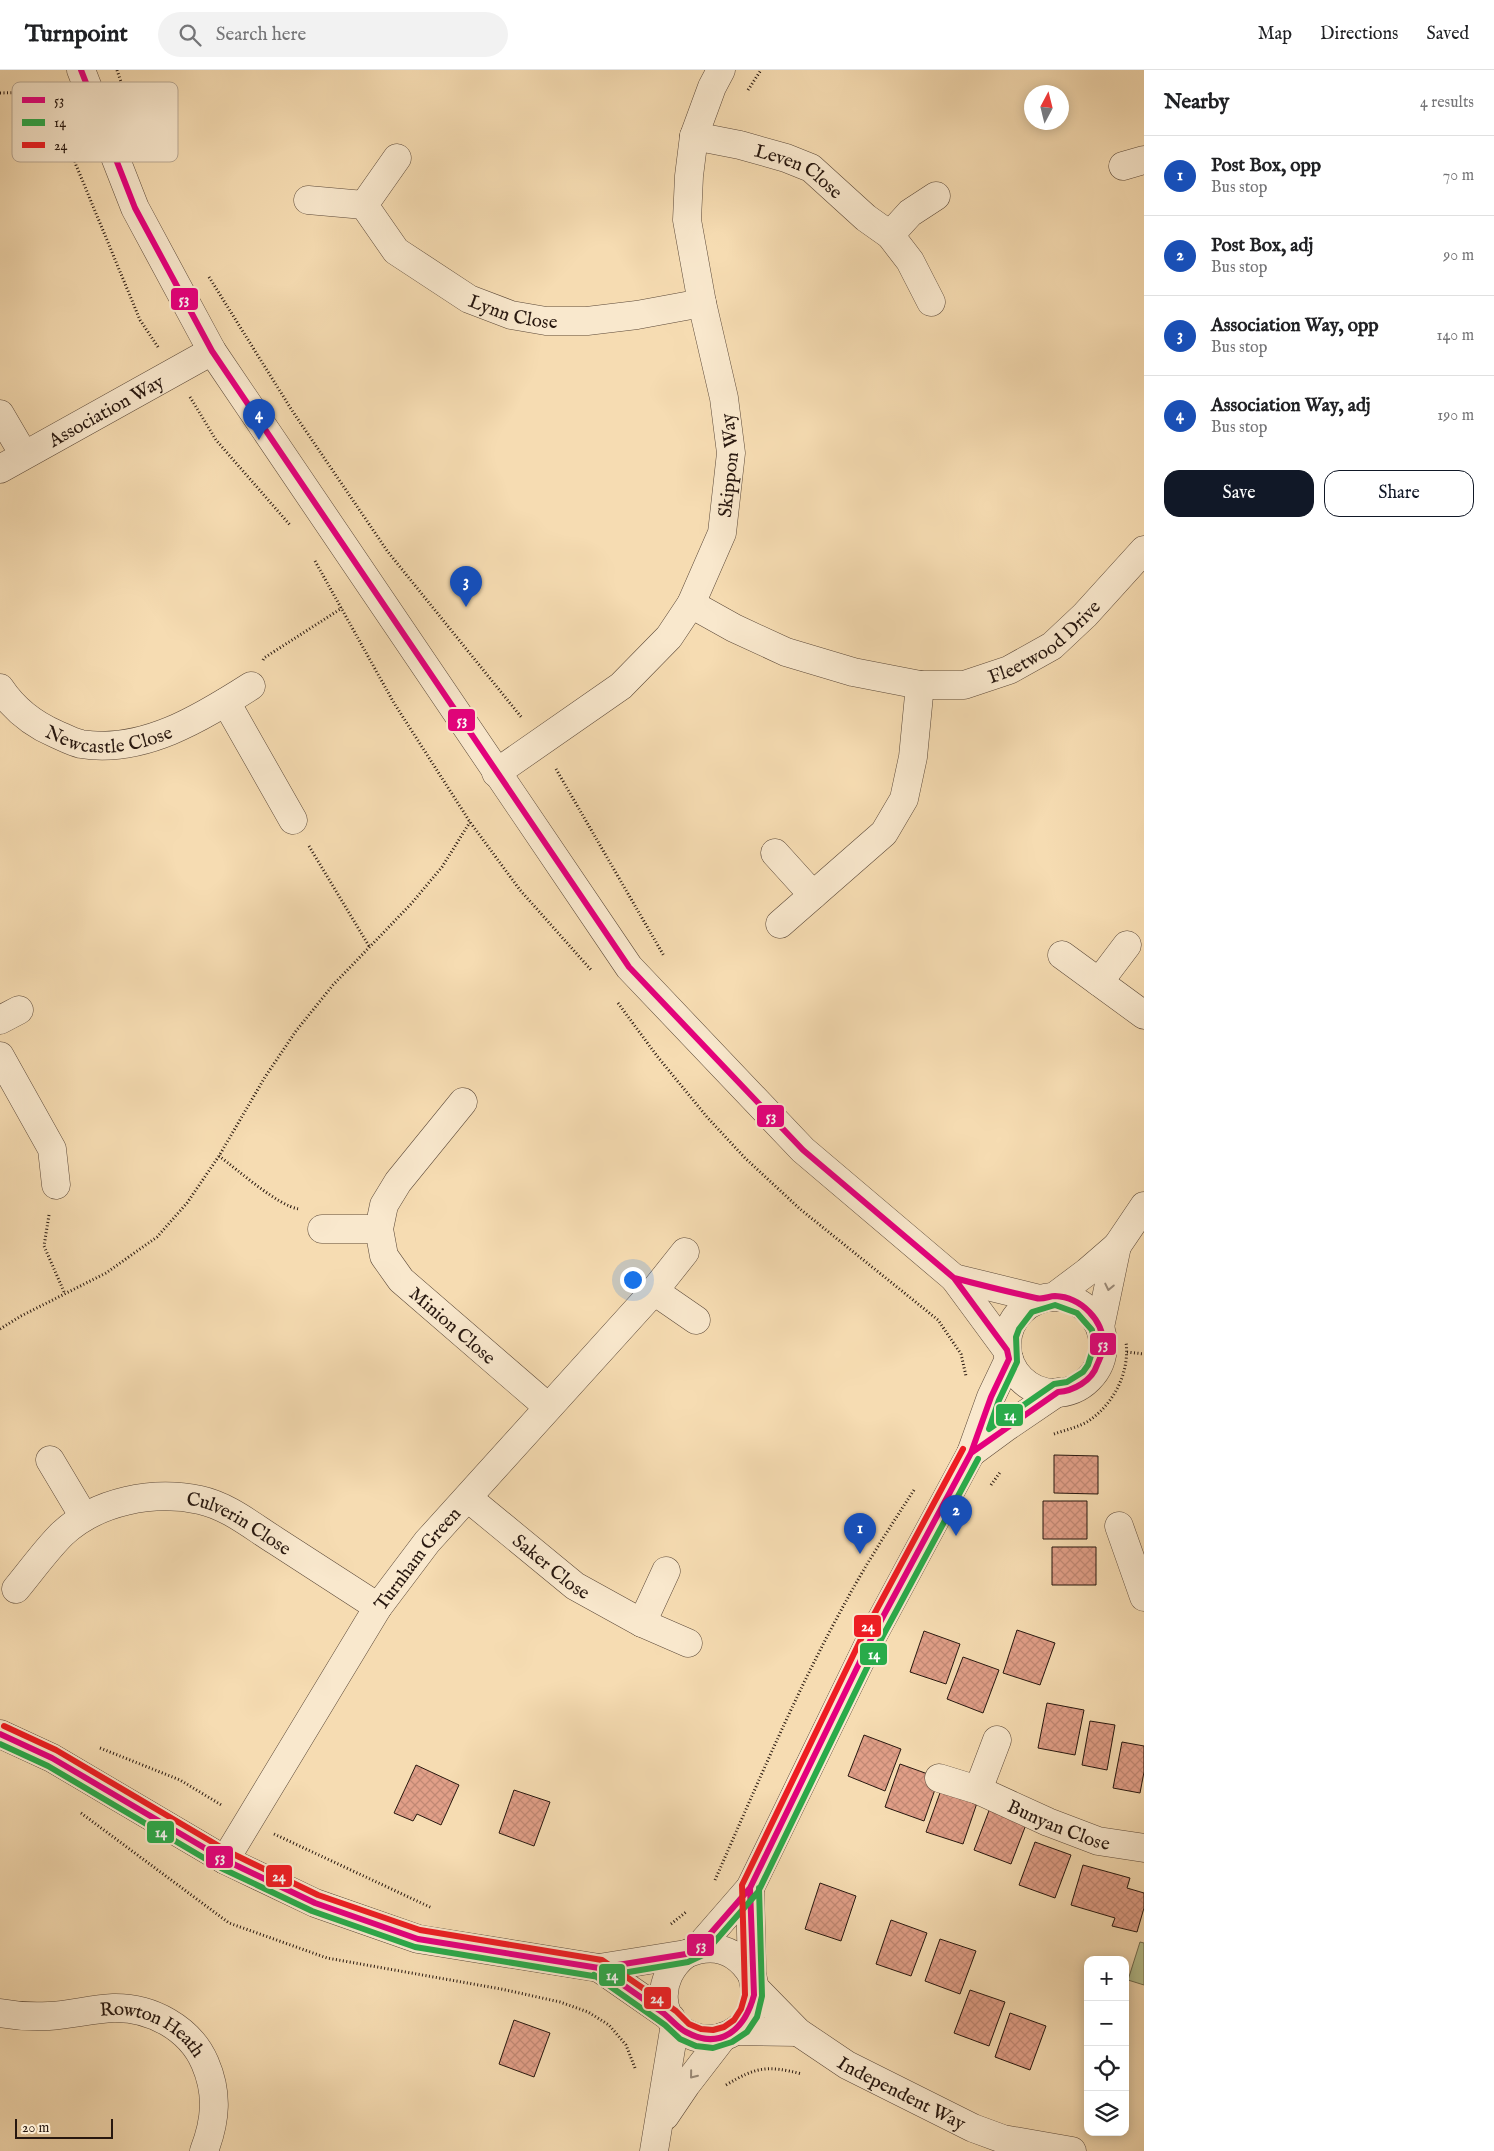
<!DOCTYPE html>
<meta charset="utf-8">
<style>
body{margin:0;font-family:"IM FELL English",serif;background:#f2f2f2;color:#202124}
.controls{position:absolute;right:15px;bottom:15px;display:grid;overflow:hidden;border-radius:10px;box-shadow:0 2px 12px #0003}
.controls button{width:45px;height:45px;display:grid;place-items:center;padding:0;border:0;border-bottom:1px solid #e0e0e0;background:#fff;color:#202124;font:25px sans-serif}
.compass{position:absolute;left:1024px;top:15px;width:45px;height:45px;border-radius:50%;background:#fff;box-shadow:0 2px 12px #0003;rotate:7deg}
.scale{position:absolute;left:15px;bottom:12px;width:98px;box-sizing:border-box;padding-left:5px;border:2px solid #27170f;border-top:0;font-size:14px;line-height:18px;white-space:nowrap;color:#27170f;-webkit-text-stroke:4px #f9e8cd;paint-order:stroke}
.you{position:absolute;left:632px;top:1209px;width:18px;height:18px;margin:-12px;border:4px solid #fff;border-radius:50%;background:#1a73e8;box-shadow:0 0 0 8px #1a73e833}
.badge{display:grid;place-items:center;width:32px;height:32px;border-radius:50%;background:#111827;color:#fff;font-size:16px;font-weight:700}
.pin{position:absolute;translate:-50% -41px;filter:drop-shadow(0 1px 2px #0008)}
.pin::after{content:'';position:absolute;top:26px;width:18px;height:15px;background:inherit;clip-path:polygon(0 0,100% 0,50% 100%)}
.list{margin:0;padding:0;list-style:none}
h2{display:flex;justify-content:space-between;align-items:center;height:65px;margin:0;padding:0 20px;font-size:21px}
h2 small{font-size:16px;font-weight:400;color:#757577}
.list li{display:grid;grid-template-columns:32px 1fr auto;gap:15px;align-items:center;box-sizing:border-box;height:80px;padding:0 20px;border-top:1px solid #e0e0e0}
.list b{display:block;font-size:19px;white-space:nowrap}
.list p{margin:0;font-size:16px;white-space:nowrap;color:#757577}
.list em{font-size:16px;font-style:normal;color:#757577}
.actions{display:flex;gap:10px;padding:15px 20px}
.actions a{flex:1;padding:11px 0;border:1px solid #111827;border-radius:15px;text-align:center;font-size:18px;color:#111827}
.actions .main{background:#111827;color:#fff}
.icon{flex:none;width:28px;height:28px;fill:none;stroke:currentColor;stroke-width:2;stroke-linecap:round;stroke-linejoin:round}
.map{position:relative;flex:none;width:1144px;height:2081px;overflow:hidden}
header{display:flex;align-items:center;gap:30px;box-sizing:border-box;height:70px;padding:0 25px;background:#fff;border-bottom:1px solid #e0e0e0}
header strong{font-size:24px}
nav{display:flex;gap:28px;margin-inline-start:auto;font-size:18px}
.search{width:350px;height:45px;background:#f2f2f2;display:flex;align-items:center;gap:12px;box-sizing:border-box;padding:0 18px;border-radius:28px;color:#757577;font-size:19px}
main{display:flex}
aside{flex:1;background:#fff}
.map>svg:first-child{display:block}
.green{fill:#b7c290;stroke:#6f6c50}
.building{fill:url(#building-cross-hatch);stroke:#27170f}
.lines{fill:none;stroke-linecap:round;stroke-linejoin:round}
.minor-casing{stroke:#5b4838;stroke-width:29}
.path{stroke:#27170f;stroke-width:3;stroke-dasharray:1 2.5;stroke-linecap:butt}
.minor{stroke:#f9e8cd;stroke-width:28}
.bus-1-casing{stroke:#f9e8cd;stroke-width:10}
.bus-2-casing{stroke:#f9e8cd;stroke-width:10}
.bus-3-casing{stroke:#f9e8cd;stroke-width:10}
.bus-1{stroke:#e5007d;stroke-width:6}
.bus-2{stroke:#29ab4a;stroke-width:6}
.bus-3{stroke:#ee1d23;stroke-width:6}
.oneway{stroke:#9a8a78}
.labels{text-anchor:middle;stroke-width:5;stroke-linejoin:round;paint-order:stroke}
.street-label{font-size:19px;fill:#27170f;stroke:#f9e8cd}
.key{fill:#f9e8cd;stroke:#baa994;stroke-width:1}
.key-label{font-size:14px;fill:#27170f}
.line-badge{stroke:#f9e8cd;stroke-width:2}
.badge-label{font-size:14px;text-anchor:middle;font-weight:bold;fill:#fff}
</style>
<header>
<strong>Turnpoint</strong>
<div class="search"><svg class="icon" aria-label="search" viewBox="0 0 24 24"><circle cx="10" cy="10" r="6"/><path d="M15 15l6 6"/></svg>Search here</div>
<nav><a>Map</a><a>Directions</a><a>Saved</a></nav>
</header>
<main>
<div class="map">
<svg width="1144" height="2081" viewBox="0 0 1144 2081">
<defs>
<pattern id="building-cross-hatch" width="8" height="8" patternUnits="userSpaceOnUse" patternTransform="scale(1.25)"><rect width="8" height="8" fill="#e19f88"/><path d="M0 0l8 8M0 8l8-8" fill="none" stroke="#c18874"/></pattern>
</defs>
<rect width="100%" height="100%" fill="#f6dcb2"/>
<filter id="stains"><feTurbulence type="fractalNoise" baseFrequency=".004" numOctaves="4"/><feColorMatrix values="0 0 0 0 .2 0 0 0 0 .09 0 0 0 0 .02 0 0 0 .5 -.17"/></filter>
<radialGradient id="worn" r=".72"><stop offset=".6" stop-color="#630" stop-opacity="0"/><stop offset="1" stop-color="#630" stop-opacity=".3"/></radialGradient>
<path class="green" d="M1140,1872L1144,1873V1915L1128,1910Z"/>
<path class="building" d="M1054,1385L1098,1386V1424L1054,1423Z
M1043,1431H1087V1469H1043Z
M1052,1477H1096V1515H1052Z
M1017,1560L1055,1573L1040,1615L1003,1603Z
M924,1561L960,1574L946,1614L910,1602Z
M963,1587L999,1600L983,1643L947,1629Z
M1047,1633L1084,1640L1075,1685L1038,1678Z
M1090,1651L1115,1655L1107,1700L1082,1695Z
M864,1665L901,1679L885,1721L848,1706Z
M1122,1672L1144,1676V1702L1140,1723L1113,1718Z
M900,1694L939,1708L924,1751L885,1737Z
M416,1695L459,1715L441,1755L417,1744L413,1751L394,1743Z
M514,1720L550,1732L534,1776L499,1763Z
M941,1720L977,1733L963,1774L926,1762Z
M990,1738L1027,1752L1011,1794L974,1780Z
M1035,1772L1071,1785L1055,1828L1019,1815Z
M1083,1795L1130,1808L1127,1818L1144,1823V1838L1137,1862L1112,1856L1115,1848L1071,1835Z
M820,1813L856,1826L841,1871L805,1859Z
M891,1850L927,1863L911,1906L876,1894Z
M940,1869L976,1881L960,1924L925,1911Z
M970,1920L1005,1932L989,1976L954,1963Z
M1010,1943L1046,1956L1030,2000L995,1987Z
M514,1950L550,1963L534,2007L499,1994Z"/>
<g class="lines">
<g class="minor-casing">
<g id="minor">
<path d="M81,0L135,138L212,281L629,897L803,1080L954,1208L1007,1280"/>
<path id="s1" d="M694,66L740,75L786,88L811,98L866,148L890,165L910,191L931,232"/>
<path d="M1123,96L1144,90"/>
<path id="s2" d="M308,130L364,135L396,181L469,229L511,245L546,251H587L637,245L702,233"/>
<path d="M364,135L397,88"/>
<path d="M890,165L910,143L936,126"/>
<path d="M0,344L24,385"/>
<path id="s3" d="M0,399L212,281"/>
<path id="s4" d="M691,534L734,558L786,582L853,602L920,615H964L1009,600L1052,576L1085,545L1144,480"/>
<path id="s5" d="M0,618C14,639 33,654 56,664C63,667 72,672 81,674C143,684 201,648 251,616"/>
<path d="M226,632L293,750"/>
<path id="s6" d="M496,703L621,616L669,567L691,534L722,463L731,383L724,328L702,233L687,150L689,106L694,66L712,17L721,0"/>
<path d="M775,783L813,825"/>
<path d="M780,854L884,763L904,729L913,687L920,615"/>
<path d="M1062,885L1144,945"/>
<path d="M1099,912L1127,875"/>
<path d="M0,950L19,940"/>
<path d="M0,986L52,1079L56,1115"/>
<path id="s7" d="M463,1032L398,1112L384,1135L379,1159L384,1186L401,1210L548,1337"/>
<path d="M322,1159H379"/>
<path d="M954,1208L1040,1229"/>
<path d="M654,1221L696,1250"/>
<path d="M1055,1226L1087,1202L1117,1176L1144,1136"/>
<circle cx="1055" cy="1275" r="48"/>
<path d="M1100,1257L1117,1176"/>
<path d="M971,1383L1005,1358L1058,1322"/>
<path d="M50,1390L84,1447"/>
<path id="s8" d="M468,1428L575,1516L642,1553L688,1573"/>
<path d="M1119,1456L1144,1527"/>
<path id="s9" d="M16,1519C31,1501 45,1481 62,1464C97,1431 153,1420 200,1430C228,1436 252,1456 276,1471C310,1493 344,1515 378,1537"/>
<path d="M642,1553L666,1501"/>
<path d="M0,1664L52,1688L225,1790L315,1833L418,1869L599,1898L686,1884C713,1872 737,1880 752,1905"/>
<path id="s10" d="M939,1708L978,1720L1048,1752L1098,1771L1144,1778"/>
<path d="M978,1720L997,1670"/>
<path id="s11" d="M225,1790L378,1537L427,1472L654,1221L685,1182"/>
<path d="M697,1879L750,1818L871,1569L971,1383L991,1327L1009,1289"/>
<path d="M686,1884C655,1907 655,1954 695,1967C718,1974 744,1962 752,1940C757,1928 755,1917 752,1905L750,1818"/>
<path d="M599,1898L671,1948"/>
<path id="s12" d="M755,1918L798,1962L847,1995L973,2058L1003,2069L1072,2081"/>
<path id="s13" d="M0,1943C16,1946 32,1947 49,1946C70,1945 92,1939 113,1938C151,1937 190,1958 205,1993C218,2023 216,2050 204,2081"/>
<path d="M735,1961L798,1962"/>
<path d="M665,2046L686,2015L723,1967"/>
<path d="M654,2081L675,1954"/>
</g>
</g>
<path class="path" d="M117,0L123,18
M748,20L761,0
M0,23L33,22L54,17
M59,34L76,95L140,250L158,277
M209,207L293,342L388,482L522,648
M190,327L216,370L290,455
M315,491L394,633L470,752L520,820L592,901
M263,590L264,588L342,538
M556,699L664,886
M309,776L369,876
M618,933L657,986L707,1047L745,1088L800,1139L938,1250L961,1284L966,1306
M219,1086C238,1100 278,1136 299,1139
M49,1145L44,1176L65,1224
M0,1259L21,1246L106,1203L157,1167L187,1133L219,1086L265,1007L296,961L333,915L411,834L442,797L470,752
M1127,1282L1144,1284
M1054,1364C1065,1360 1080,1357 1090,1350C1114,1333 1130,1302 1126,1272
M991,1415L1001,1401
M100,1678L180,1710L223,1736
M81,1743L229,1853L327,1888L501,1919L560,1932L588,1942L609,1955L626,1975L635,1998
M274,1764L432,1838
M715,1810C756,1717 796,1622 845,1533C866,1494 890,1457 914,1420
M671,1854L686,1842
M726,2015C756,1997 767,1995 802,2004"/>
<use href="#minor" class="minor"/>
<g class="bus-1-casing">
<path id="bus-1" d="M954,1208C981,1215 1009,1222 1036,1228C1043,1230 1049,1226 1055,1226C1081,1227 1105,1251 1103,1277C1103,1283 1099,1290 1097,1295C1092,1311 1073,1321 1058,1322L971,1383
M0,1664L52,1688L225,1790L315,1833L418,1869L599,1898L686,1884L697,1879L750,1818L871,1569L971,1383L991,1327L1009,1289L1007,1280L954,1208L803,1080L629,897L212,281L135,138L81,0
M599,1898C619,1912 639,1926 659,1940C669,1946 676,1957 686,1962C721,1981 745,1959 754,1925L750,1818"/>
</g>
<g class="bus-2-casing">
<path id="bus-2" d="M1055,1235L1077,1243L1092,1260L1094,1276L1088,1295L1083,1302L1067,1312L1054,1314L989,1359L999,1330L1017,1292L1016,1267L1019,1259L1032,1242Z
M0,1674L48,1696L221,1798L312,1841L415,1877L599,1907L688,1892L703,1885L758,1822L879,1573L978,1389
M594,1905L665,1955L680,1969L696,1976L713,1978L732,1972L747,1962L757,1947L762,1926L759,1818"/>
</g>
<g class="bus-3-casing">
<path id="bus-3" d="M4,1656L56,1680L229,1782L318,1825L420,1860L602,1890L676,1941L689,1954L701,1959L713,1960L724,1957L734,1950L741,1939L745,1925L742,1815L863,1565L963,1379"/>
</g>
<use href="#bus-1" class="bus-1"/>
<use href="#bus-2" class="bus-2"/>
<use href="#bus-3" class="bus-3"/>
</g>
<defs><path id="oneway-chevron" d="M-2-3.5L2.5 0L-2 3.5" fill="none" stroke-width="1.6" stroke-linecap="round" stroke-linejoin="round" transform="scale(1.25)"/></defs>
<g class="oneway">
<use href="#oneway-chevron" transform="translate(1109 1217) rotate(102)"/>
<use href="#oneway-chevron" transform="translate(693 2005) rotate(129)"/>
</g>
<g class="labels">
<g class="street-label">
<text dy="7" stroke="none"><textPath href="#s1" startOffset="112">Leven Close</textPath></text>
<text dy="7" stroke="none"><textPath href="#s2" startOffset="246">Lynn Close</textPath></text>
<text dy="7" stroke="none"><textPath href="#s3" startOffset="121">Association Way</textPath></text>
<text dy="7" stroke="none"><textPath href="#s6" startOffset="406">Skippon Way</textPath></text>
<text dy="7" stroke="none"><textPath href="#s4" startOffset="381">Fleetwood Drive</textPath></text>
<text dy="7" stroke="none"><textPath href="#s5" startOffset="128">Newcastle Close</textPath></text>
<text dy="7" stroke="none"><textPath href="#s7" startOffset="280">Minion Close</textPath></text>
<text dy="7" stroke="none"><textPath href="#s9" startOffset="264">Culverin Close</textPath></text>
<text dy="7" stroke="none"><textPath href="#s11" startOffset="358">Turnham Green</textPath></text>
<text dy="7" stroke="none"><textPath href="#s8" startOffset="108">Saker Close</textPath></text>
<text dy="7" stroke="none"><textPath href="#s10" startOffset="129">Bunyan Close</textPath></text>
<text dy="7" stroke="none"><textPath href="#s13" startOffset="159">Rowton Heath</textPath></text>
<text dy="7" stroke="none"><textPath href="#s12" startOffset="182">Independent Way</textPath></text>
</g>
</g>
<rect x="12" y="12" width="166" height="80" rx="8" class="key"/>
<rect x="22" y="27" width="23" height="6" fill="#e5007d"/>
<rect x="22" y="49" width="23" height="7" fill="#29ab4a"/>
<rect x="22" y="72" width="23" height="6" fill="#ee1d23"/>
<g class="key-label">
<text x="54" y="35">53</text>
<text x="54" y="57">14</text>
<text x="54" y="80">24</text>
</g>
<g class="line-badge">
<rect x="170" y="217" width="29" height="24" rx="5" fill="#e5007d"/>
<rect x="447" y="638" width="29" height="24" rx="5" fill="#e5007d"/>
<rect x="756" y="1034" width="29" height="24" rx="5" fill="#e5007d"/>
<rect x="1089" y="1262" width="28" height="24" rx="5" fill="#e5007d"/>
<rect x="995" y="1333" width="29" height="24" rx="5" fill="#29ab4a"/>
<rect x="853" y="1544" width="29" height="24" rx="5" fill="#ee1d23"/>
<rect x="859" y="1572" width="29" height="24" rx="5" fill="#29ab4a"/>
<rect x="146" y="1750" width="29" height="24" rx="5" fill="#29ab4a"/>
<rect x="205" y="1775" width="29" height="24" rx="5" fill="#e5007d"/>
<rect x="265" y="1794" width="28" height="24" rx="5" fill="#ee1d23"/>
<rect x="686" y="1863" width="29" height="24" rx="5" fill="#e5007d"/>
<rect x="598" y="1893" width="28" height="24" rx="5" fill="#29ab4a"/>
<rect x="643" y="1916" width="29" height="24" rx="5" fill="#ee1d23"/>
</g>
<g class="badge-label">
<text x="184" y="234">53</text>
<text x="462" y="655">53</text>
<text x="771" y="1051">53</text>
<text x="1103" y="1279">53</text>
<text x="1010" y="1350">14</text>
<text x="868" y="1561">24</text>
<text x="874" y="1589">14</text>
<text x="161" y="1767">14</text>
<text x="220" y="1792">53</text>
<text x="279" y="1811">24</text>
<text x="701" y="1880">53</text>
<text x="612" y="1910">14</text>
<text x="657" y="1933">24</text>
</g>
<rect width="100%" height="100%" filter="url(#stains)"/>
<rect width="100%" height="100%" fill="url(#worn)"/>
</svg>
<div class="controls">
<button>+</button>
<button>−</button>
<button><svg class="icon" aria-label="locate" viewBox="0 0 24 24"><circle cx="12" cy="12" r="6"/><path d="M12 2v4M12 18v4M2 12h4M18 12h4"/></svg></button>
<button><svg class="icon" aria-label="layers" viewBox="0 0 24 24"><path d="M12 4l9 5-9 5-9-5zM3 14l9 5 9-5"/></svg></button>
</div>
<svg class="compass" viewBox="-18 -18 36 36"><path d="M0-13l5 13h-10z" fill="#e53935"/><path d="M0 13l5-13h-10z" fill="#757577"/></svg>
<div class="scale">20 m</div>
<div class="you"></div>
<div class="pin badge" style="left:860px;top:1484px;background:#1a4fb4">1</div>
<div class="pin badge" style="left:956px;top:1466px;background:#1a4fb4">2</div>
<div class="pin badge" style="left:466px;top:537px;background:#1a4fb4">3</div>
<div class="pin badge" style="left:259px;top:370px;background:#1a4fb4">4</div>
</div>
<aside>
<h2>Nearby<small>4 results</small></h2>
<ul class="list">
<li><span class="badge" style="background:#1a4fb4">1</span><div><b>Post Box, opp</b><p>Bus stop</p></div><em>70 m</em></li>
<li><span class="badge" style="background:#1a4fb4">2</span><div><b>Post Box, adj</b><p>Bus stop</p></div><em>90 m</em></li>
<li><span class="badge" style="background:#1a4fb4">3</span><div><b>Association Way, opp</b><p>Bus stop</p></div><em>140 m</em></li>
<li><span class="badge" style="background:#1a4fb4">4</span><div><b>Association Way, adj</b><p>Bus stop</p></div><em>190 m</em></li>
</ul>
<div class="actions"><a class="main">Save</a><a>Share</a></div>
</aside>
</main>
